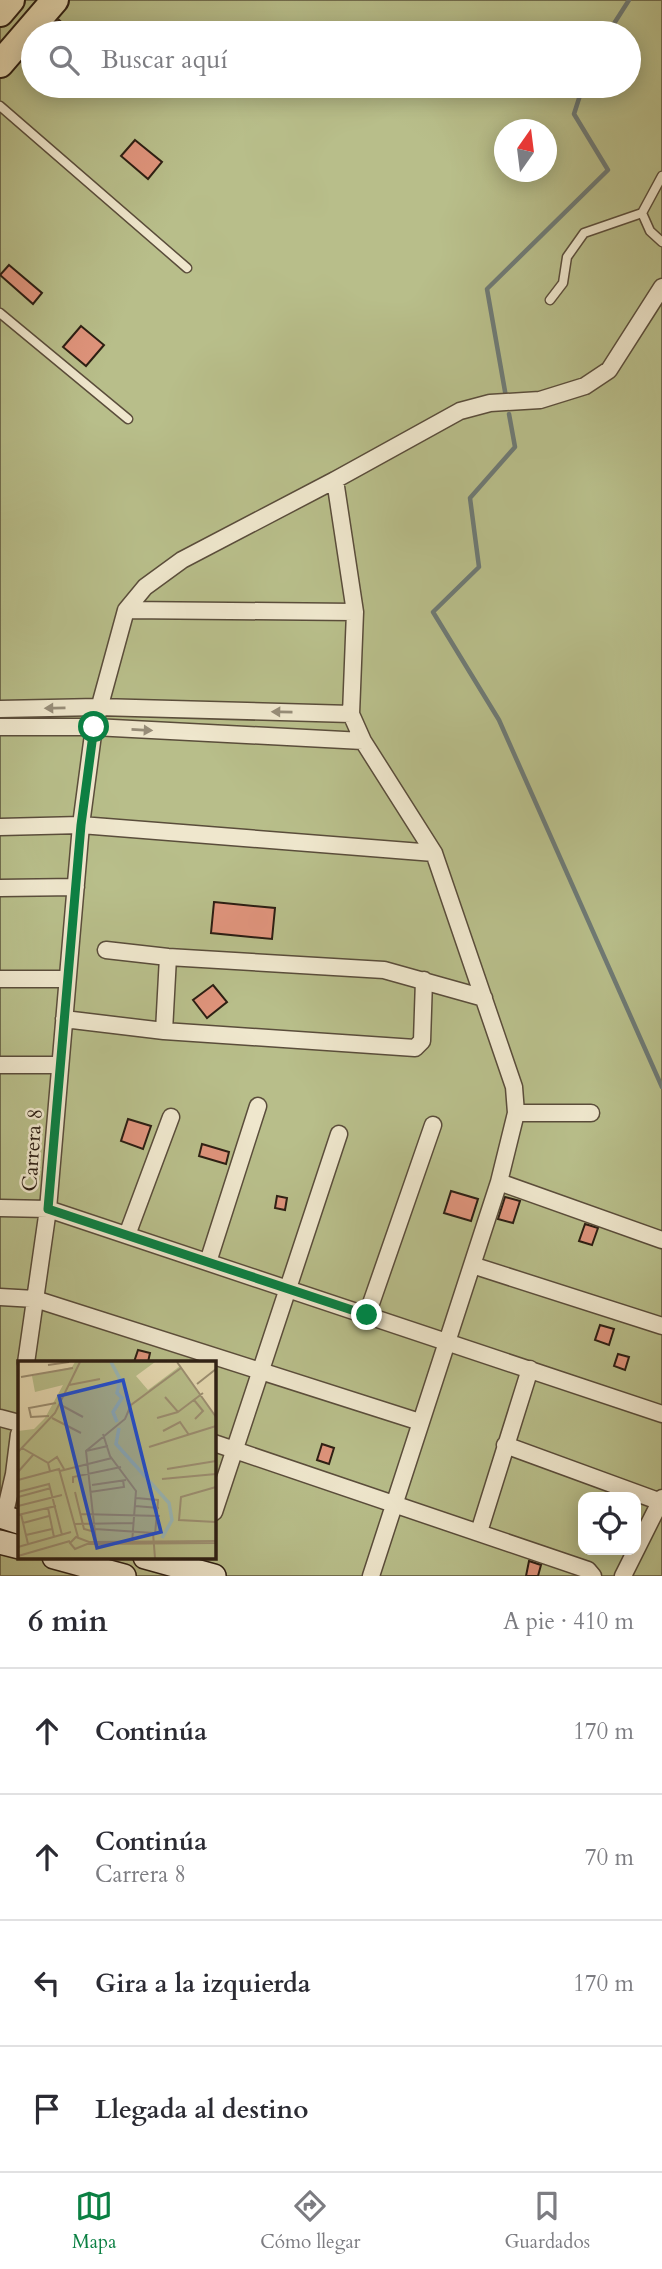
<!DOCTYPE html>
<html lang="es">
<meta charset="utf-8">
<style>
body{margin:0;font-family:Cardo,serif;background:#f7f7f7;color:#2b2b33}
.controls{position:absolute;right:21px;bottom:21px;display:grid;overflow:hidden;border-radius:14px;box-shadow:0 4px 18px #0003}
.controls button{width:63px;height:63px;display:grid;place-items:center;padding:0;border:0;border-bottom:2px solid #e1e1e2;background:#fff;color:#2b2b33;font:35px sans-serif}
.compass{position:absolute;left:494px;top:119px;width:63px;height:63px;border-radius:50%;background:#fff;box-shadow:0 4px 18px #0003;rotate:14deg}
.stop{position:absolute;width:21px;height:21px;margin:-16px;border:5px solid #0b8043;border-radius:50%;background:#fff}
.stop.end{background:#0b8043;border-color:#fff;box-shadow:0 2px 7px #0008}
.list{margin:0;padding:0;list-style:none}
h2{display:flex;justify-content:space-between;align-items:center;height:91px;margin:0;padding:0 28px;font-size:30px}
h2 small{font-size:23px;font-weight:400;color:#7c7c81}
.list li{display:grid;grid-template-columns:46px 1fr auto;gap:21px;align-items:center;box-sizing:border-box;height:126px;padding:0 28px;border-top:2px solid #e1e1e2}
.list b{display:block;font-size:26px;white-space:nowrap}
.list p{margin:0;font-size:23px;white-space:nowrap;color:#7c7c81}
.list em{font-size:23px;font-style:normal;color:#7c7c81}
.icon{flex:none;width:38px;height:38px;fill:none;stroke:currentColor;stroke-width:2;stroke-linecap:round;stroke-linejoin:round}
.map{position:relative;flex:none;width:662px;height:1576px;overflow:hidden}
.search{position:absolute;background:#fff;box-shadow:0 4px 18px #0003;left:21px;right:21px;top:21px;height:77px;display:flex;align-items:center;gap:18px;box-sizing:border-box;padding:0 24px;border-radius:38px;color:#7c7c81;font-size:26px}
.sheet{height:595px;background:#fff}
nav{display:flex;justify-content:space-around;align-items:center;box-sizing:border-box;height:98px;border-top:2px solid #e1e1e2;background:#fff;font-size:19px;color:#7c7c81}
nav a{display:grid;justify-items:center;gap:4px}
nav .on{color:#0b8043}
.map>svg:first-child{display:block}
.green{fill:#b8be8a;stroke:#726e4e;stroke-width:2;fill-rule:evenodd}
.lines{fill:none;stroke-linecap:round;stroke-linejoin:round}
.stream{stroke:#6e7a75;stroke-width:4.5}
.building{fill:#df947c;stroke:#2c1e13;stroke-width:2}
.service-casing{stroke:#5a4d3b;stroke-width:11}
.minor-casing{stroke:#5a4d3b;stroke-width:19}
.secondary-casing{stroke:#2c1e13;stroke-width:26}
.primary-casing{stroke:#2c1e13;stroke-width:30}
.service{stroke:#efe7cd;stroke-width:8}
.minor{stroke:#efe7cd;stroke-width:16}
.secondary{stroke:#efe7cd;stroke-width:23}
.primary{stroke:#e6dab2;stroke-width:26}
.oneway{fill:#978d79}
.route{stroke:#0b8043;stroke-width:9}
.labels{text-anchor:middle;stroke-width:5;stroke-linejoin:round;paint-order:stroke}
.street-label{font-size:21px;fill:#2c1e13;stroke:#efe7cd}
.inset-river{fill:none;stroke:#9ab8b7;stroke-width:3.5}
.inset-road{fill:none;stroke:#9c8f72;stroke-width:2}
.view{fill:#1d4ed8;fill-opacity:0.15;stroke:#1d4ed8;stroke-width:3.5}
.inset-edge{fill:none;stroke:#2c1e13;stroke-width:3.5}
</style>
<div class="map">
<svg width="662" height="1576" viewBox="0 0 662 1576">
<rect width="100%" height="100%" fill="#e6dab2"/>
<filter id="stains"><feTurbulence type="fractalNoise" baseFrequency=".00286" numOctaves="4"/><feColorMatrix values="0 0 0 0 .2 0 0 0 0 .09 0 0 0 0 .02 0 0 0 .5 -.17"/></filter>
<radialGradient id="worn" r=".72"><stop offset=".6" stop-color="#630" stop-opacity="0"/><stop offset="1" stop-color="#630" stop-opacity=".3"/></radialGradient>
<path class="green" d="M0,0H662V1576H0ZM33,33H629V86H33ZM504,130H546V172H504ZM19,1363H214V1557H19ZM583,1497H636V1550H583Z"/>
<g class="lines">
<path class="stream" d="M608,33L629,0
M506,397L487,289L608,170L574,114L583,86
M509,414L515,447L470,498L479,567L433,612L499,720L662,1087"/>
</g>
<path class="building" d="M59,20L74,33H47Z
M135,140L162,162L148,179L121,156Z
M9,265L42,293L33,304L0,275Z
M81,326L104,345L86,366L63,347Z
M214,902L275,908L272,939L211,933Z
M213,985L227,1002L207,1018L193,1000Z
M128,1119L151,1126L143,1149L121,1141Z
M202,1144L229,1152L226,1164L199,1156Z
M451,1191L478,1199L471,1221L444,1213Z
M277,1196L287,1198L285,1210L275,1208Z
M505,1197L520,1201L513,1223L498,1219Z
M585,1224L598,1228L592,1245L579,1241Z
M600,1325L614,1329L609,1345L595,1340Z
M138,1350L150,1353L148,1362H134Z
M618,1354L629,1357L625,1370L614,1366Z
M322,1444L334,1448L329,1464L317,1460Z
M529,1561L541,1565L538,1576H526Z"/>
<g class="lines">
<g class="service-casing">
<path id="service" d="M0,106L187,268
M662,176L642,213L650,231L662,242
M550,300L563,283L567,257L584,233L642,213
M0,313L128,419"/>
</g>
<g class="minor-casing">
<path id="minor" d="M335,480L355,612L351,714L363,741L434,853L514,1087L516,1113L499,1182L371,1576
M126,610L355,612
M0,709L98,707L351,714
M0,727H94L363,741
M0,827L81,825L434,853
M0,888L76,887
M106,950L168,957L384,970L484,998
M0,979H67
M64,1019L164,1031L415,1048L422,1041L424,980
M164,1031L168,957
M0,1065H59
M516,1113H591
M499,1182L662,1240
M0,1208L48,1209L662,1414
M127,1235L171,1117
M208,1262L258,1106
M472,1265L662,1326
M0,1297L35,1299L420,1422
M367,1315L433,1125
M26,1363L48,1209L81,825L94,727L126,610L145,587L182,560L335,480L460,411L490,403L540,400L585,386L609,370L662,287
M0,1418L19,1423
M214,1443L588,1570L593,1576
M505,1445L661,1502
M214,1512L339,1134
M4,1517L14,1474L19,1434
M479,1532L530,1369
M623,1576L662,1498"/>
</g>
<g class="secondary-casing">
<path id="secondary" d="M0,1516L19,1522
M0,1542L19,1547
M54,1557L124,1576
M145,1557L214,1576"/>
</g>
<g class="primary-casing">
<path id="primary" d="M0,13L11,0
M0,64L55,0"/>
</g>
<use href="#service" class="service"/>
<use href="#minor" class="minor"/>
<use href="#secondary" class="secondary"/>
<use href="#primary" class="primary"/>
</g>
<defs><path id="oneway-solid" d="M-6-.8H1V-3.2L6.5 0L1 3.2V.8H-6Z" transform="scale(1.75)"/></defs>
<g class="oneway">
<use href="#oneway-solid" transform="translate(55 708) rotate(179)"/>
<use href="#oneway-solid" transform="translate(282 712) rotate(-179)"/>
<use href="#oneway-solid" transform="translate(142 730) rotate(3)"/>
</g>
<g class="lines">
<path class="route" d="M94,727L81,825L48,1209L367,1315"/>
</g>
<g class="labels">
<g class="street-label">
<text transform="translate(32 1150) rotate(-86)" y="7">Carrera 8</text>
</g>
</g>
<g transform="translate(18 1361)">
<rect width="198" height="198" fill="#e6dab2"/>
<path d="M57,1H137L118,15L130,29L162,5L198,57V197H0V70L16,68L27,57L45,24L17,31L14,15L54,6Z" fill="#b8be8a"/>
<path class="inset-river" d="M93,1L102,18L99,32L104,37L95,51L99,61M101,67L98,83L151,142L154,159L144,177"/>
<path class="inset-road" d="M159,1L198,56M30,4L51,1M3,16L55,7M179,23L198,8M51,24L82,18M147,36L160,51L185,32M176,39L185,50L177,58M41,43L65,56M31,55L13,56L11,47L38,42M34,57L63,72M139,57L160,51M145,70L162,61L171,74M85,73L92,95L118,130L114,182M131,86L198,65M4,87L30,102L32,110M68,90L90,85M0,91L37,52L62,1M30,102L39,96L46,108M149,108L198,100M42,110L94,97M0,111L15,94M144,118L198,113M0,119L41,108L60,176M55,122V116L103,106M74,124L108,119M198,126L163,136L161,159L198,161M0,131L31,123L44,174M57,131L66,168L77,171M72,131L106,126L105,119M0,136L33,127M118,137L140,139L137,174M0,145L44,134M117,145L141,147M30,147L36,176M3,153L10,183M62,153L142,155M0,154L38,145M5,162L31,155M56,163L116,162M77,168L135,172L137,197M8,174L34,168M198,180L71,181L58,176L52,182L57,188L69,183L198,182M78,181L68,90L107,58L113,44L163,7M0,186L53,171M0,195L52,180"/>
<path class="view" d="M105,19L143,171L79,187L41,35Z"/>
<rect width="198" height="198" class="inset-edge"/>
</g>
<rect width="100%" height="100%" filter="url(#stains)"/>
<rect width="100%" height="100%" fill="url(#worn)"/>
</svg>
<div class="controls">
<button><svg class="icon" aria-label="locate" viewBox="0 0 24 24"><circle cx="12" cy="12" r="6"/><path d="M12 2v4M12 18v4M2 12h4M18 12h4"/></svg></button>
</div>
<svg class="compass" viewBox="-18 -18 36 36"><path d="M0-13l5 13h-10z" fill="#e53935"/><path d="M0 13l5-13h-10z" fill="#7c7c81"/></svg>
<div class="stop" style="left:94px;top:727px"></div>
<div class="stop end" style="left:367px;top:1315px"></div>
<div class="search"><svg class="icon" aria-label="search" viewBox="0 0 24 24"><circle cx="10" cy="10" r="6"/><path d="M15 15l6 6"/></svg>Buscar aquí</div>
</div>
<section class="sheet">
<h2>6 min<small>A pie · 410 m</small></h2>
<ul class="list">
<li><svg class="icon" aria-label="ahead" viewBox="0 0 24 24"><path d="M12 20V5M6 11l6-6 6 6"/></svg><div><b>Continúa</b></div><em>170 m</em></li>
<li><svg class="icon" aria-label="ahead" viewBox="0 0 24 24"><path d="M12 20V5M6 11l6-6 6 6"/></svg><div><b>Continúa</b><p>Carrera 8</p></div><em>70 m</em></li>
<li><svg class="icon" aria-label="left" viewBox="0 0 24 24"><path d="M17 20v-9H6M10 6l-5 5 5 5"/></svg><div><b>Gira a la izquierda</b></div><em>170 m</em></li>
<li><svg class="icon" aria-label="arrive" viewBox="0 0 24 24"><path d="M6 21V4h12l-3 4 3 4H6"/></svg><div><b>Llegada al destino</b></div></li>
</ul>
</section>
<nav>
<a class="on"><svg class="icon" aria-label="map" viewBox="0 0 24 24"><path d="M3 6l6-2 6 2 6-2v14l-6 2-6-2-6 2zM9 4v14M15 6v14"/></svg>Mapa</a>
<a><svg class="icon" aria-label="directions" viewBox="0 0 24 24"><path d="M12 3l9 9-9 9-9-9zM9 14v-3h6M13 9l2 2-2 2"/></svg>Cómo llegar</a>
<a><svg class="icon" aria-label="saved" viewBox="0 0 24 24"><path d="M7 4h10v16l-5-4-5 4z"/></svg>Guardados</a>
</nav>
